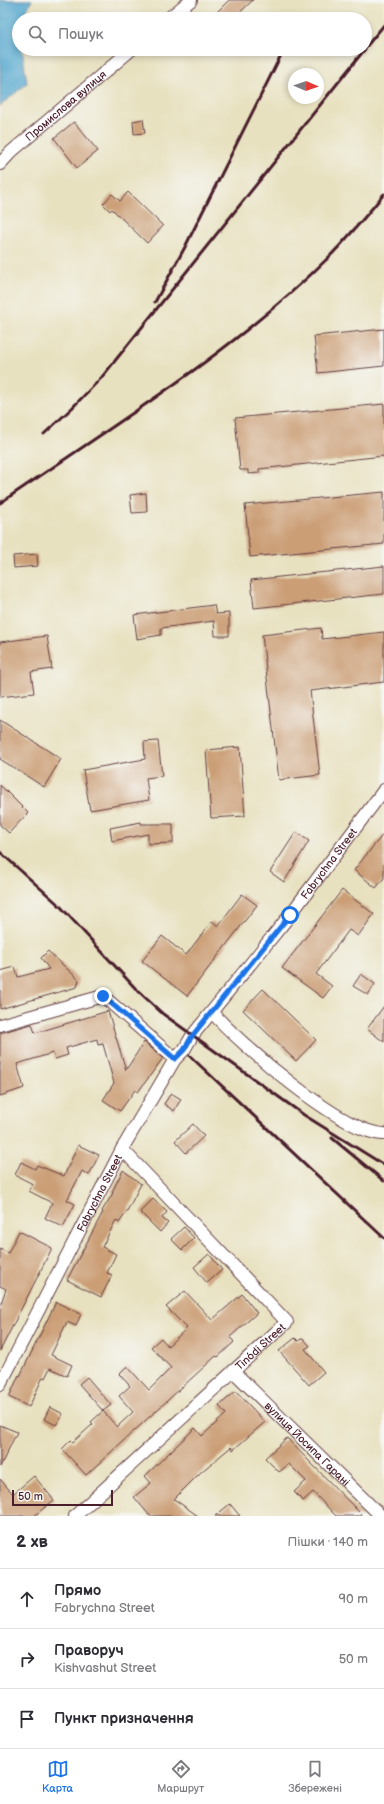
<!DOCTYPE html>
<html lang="uk">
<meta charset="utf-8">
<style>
body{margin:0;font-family:"Balsamiq Sans",sans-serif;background:#f2f2f3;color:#2b2b33}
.compass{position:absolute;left:288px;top:68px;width:36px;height:36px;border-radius:50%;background:#fff;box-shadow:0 2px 6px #0003;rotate:92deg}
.scale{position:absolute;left:12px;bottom:10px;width:101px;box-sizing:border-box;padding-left:4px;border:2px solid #4a1f2b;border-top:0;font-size:11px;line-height:14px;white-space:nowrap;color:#4a1f2b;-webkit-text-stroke:3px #f6f6f2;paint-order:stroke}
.stop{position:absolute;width:12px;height:12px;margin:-9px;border:3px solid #1a73e8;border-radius:50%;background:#fff}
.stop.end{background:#1a73e8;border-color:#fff;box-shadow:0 1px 4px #0008}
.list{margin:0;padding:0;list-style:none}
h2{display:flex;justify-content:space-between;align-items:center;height:52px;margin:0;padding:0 16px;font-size:17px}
h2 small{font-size:13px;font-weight:400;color:#7c7c81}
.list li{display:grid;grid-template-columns:26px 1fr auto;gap:12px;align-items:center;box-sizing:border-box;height:60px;padding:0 16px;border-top:1px solid #e1e1e2}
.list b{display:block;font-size:15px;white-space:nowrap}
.list p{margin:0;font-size:13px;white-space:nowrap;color:#7c7c81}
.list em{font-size:13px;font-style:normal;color:#7c7c81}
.icon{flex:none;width:22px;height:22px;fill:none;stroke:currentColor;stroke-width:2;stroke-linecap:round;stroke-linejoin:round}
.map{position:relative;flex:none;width:384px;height:1516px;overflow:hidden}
.search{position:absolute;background:#fff;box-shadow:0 2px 6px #0003;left:12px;right:12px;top:12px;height:44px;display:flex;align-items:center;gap:10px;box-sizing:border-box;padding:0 14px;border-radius:22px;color:#7c7c81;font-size:15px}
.sheet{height:232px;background:#fff}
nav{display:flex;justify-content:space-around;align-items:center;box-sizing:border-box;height:56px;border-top:1px solid #e1e1e2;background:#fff;font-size:11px;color:#7c7c81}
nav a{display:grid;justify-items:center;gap:2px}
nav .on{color:#1a73e8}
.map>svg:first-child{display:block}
.water{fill:#54a7cf;stroke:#4f637d}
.building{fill:#cb9e76}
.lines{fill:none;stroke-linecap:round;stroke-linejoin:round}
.street-casing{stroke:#623c41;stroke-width:14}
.street{stroke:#fff;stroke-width:12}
.rail{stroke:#4a1f2b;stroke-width:3}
.route{stroke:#1a73e8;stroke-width:5}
.labels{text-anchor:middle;stroke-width:3;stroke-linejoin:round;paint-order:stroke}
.street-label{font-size:11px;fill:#4a1f2b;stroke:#f6f6f2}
</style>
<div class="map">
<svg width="384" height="1516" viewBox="0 0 384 1516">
<rect width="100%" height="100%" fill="#f6f6f2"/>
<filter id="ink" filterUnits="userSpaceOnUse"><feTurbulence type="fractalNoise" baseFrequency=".025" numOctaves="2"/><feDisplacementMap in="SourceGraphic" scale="8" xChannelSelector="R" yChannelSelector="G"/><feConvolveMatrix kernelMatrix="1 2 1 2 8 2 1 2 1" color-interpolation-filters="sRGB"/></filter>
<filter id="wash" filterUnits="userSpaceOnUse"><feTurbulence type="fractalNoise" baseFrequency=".012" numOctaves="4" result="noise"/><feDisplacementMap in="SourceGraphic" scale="16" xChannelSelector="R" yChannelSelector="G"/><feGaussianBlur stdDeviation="0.9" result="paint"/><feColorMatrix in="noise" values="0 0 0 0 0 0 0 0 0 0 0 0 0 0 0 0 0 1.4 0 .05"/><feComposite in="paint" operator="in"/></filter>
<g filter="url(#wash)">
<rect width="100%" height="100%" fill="#e8e1c0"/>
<path class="water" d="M0,0H32L22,19H19V49H22L27,83L0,106Z"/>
<g id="blocks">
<path class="building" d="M229,0H253L233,19H210Z
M143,119L145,133L134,134L133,121Z
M74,122L98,151L77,168L54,138Z
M128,192L163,226L147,243L112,209L110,211L103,204L112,194L120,201Z
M384,329V366L318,373L314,336Z
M384,404V456L259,469V473L248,474V470H240L235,418Z
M384,492V544L250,557L245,505Z
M146,493L147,512L132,513L130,495Z
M37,554L38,566L14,568L13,556Z
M384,566V594L254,608L251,580Z
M214,605L216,614L229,613V636H215L214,621L161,628V635L137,639L134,615Z
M321,628L322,639L384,632V682L310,691L320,775L279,780L262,635Z
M47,636L52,669L31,672L34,693L0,697V642Z
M0,720L61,759L44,787L0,759Z
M158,741L162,776L146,778L149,800L90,810L83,770L145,759L144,742Z
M240,747L245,816L211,818L206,750Z
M0,785L28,813L9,833L0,825Z
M141,822V824H173V843L148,844V834L112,841L110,828Z
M296,832L309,841L284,882L270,872Z
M384,833V878L376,888L354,870Z
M342,890L374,914L358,936L349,930L316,974L332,986L323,998L282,968Z
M242,894L257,905L187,996L142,961L162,936L186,955L212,921L218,926Z
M48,951L79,980L77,987L0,1009V971L15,967L18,977L49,969L41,958Z
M361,974L375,984L368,995L353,986Z
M263,989L316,1040L296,1061L243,1010Z
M384,1006V1042L367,1029Z
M108,1011L126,1070L144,1042L163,1058L138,1092L135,1090L120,1111L103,1100L114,1083L103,1044L98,1045L97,1039L66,1048L68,1055L55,1059L53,1053L17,1064L24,1088L0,1096V1033L32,1024L35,1033Z
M171,1093L181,1099L174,1111L164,1104Z
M193,1124L204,1136L186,1153L175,1141Z
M78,1145L99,1155L89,1175L82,1171L67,1200L75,1204L63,1227L45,1218L52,1203L29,1191L33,1184L15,1175L21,1162L35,1169L37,1165L64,1176Z
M123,1170L141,1184L126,1213L119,1223L116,1220L102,1247L116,1254L107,1273L112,1275L101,1297L67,1280L103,1212L102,1211L113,1193L112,1192Z
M153,1199L167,1212L162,1218L168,1223L160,1232L140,1212Z
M184,1227L194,1238L182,1250L171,1239Z
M19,1231L52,1248L0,1351V1306L6,1289L0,1286V1249L8,1253Z
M209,1254L222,1270L207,1283L194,1267Z
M185,1291L212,1320L242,1294L257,1313L230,1337L234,1342L218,1357L216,1356L86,1475L62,1449L71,1440L73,1442L93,1424L91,1422L103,1411L117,1427L133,1412L119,1396L130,1386L119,1374L127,1366L149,1390L171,1368L151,1347L161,1338L168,1346L187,1328L166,1307Z
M56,1302L81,1314L76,1326L67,1322L51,1355L72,1365L67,1376L50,1368L45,1378L43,1377L29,1407L9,1397L19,1375L20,1376Z
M295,1338L298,1341L303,1338L310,1346L305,1349L324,1372L309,1385L279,1351Z
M87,1377L111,1405L103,1411L79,1384Z
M236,1391L265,1422L233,1450L231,1447L201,1472L174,1499L198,1516H150L134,1497L151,1483L145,1476L195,1428L202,1436L226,1414L219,1406Z
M50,1407L63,1414L56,1425L44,1419Z
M0,1425L17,1432L0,1467Z
M287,1438L308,1460L363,1516H336L313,1492L303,1501L294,1492L306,1481L289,1464L279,1472L265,1458Z
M34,1476L54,1500L34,1516H0V1479L13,1494Z
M230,1504L240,1516H215Z"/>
</g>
</g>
<g filter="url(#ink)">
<use href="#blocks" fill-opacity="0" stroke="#623c41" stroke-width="1"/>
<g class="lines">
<g class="street-casing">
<g id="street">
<path d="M168,19L191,0"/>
<path id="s1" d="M0,164L11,152L132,49"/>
<path d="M212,1012C240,1044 342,1133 384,1134"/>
<path d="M0,1025L103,996L175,1059"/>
<path id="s2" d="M233,1371L381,1516"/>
<path id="s3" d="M0,1385L122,1149L175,1059L184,1050L192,1036L290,915L384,790"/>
<path id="s4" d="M75,1516L287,1322L122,1149"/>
</g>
</g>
<use href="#street" class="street"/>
<path class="rail" d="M298,19L300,17
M365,48L384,25
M155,302L185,247L284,49
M44,434L72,408L102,377L365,49
M0,503C112,426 231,354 328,258C348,238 366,216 384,194
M0,852L60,906L136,989L163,1014L304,1115L384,1165
M190,1056L384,1238
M332,1138L384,1181"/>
</g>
</g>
<g class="lines" filter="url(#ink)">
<path class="route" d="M103,996L175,1059L184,1050L192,1036L290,915"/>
</g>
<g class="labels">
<g class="street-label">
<text dy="4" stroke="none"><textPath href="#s1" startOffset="88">Промислова вулиця</textPath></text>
<text dy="4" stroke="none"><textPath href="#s3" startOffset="619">Fabrychna Street</textPath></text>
<text dy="4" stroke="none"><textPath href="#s3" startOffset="216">Fabrychna Street</textPath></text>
<text dy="4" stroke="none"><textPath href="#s4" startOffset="251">Tinódi Street</textPath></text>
<text dy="4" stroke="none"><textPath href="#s2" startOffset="104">вулиця Йосипа Гарані</textPath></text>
</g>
</g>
</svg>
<svg class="compass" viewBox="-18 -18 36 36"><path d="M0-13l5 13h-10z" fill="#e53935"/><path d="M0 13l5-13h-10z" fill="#7c7c81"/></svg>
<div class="scale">50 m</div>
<div class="stop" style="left:290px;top:915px"></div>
<div class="stop end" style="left:103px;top:996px"></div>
<div class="search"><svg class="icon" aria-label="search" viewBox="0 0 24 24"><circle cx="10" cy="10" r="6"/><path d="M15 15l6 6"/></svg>Пошук</div>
</div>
<section class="sheet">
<h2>2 хв<small>Пішки · 140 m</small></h2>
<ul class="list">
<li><svg class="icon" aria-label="ahead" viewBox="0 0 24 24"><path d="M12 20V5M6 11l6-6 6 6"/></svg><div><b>Прямо</b><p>Fabrychna Street</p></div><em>90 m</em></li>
<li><svg class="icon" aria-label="right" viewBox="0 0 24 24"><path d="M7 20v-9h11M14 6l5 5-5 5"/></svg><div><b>Праворуч</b><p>Kishvashut Street</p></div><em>50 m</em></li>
<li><svg class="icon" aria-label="arrive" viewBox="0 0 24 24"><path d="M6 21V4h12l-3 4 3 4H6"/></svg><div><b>Пункт призначення</b></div></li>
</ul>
</section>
<nav>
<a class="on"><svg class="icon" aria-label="map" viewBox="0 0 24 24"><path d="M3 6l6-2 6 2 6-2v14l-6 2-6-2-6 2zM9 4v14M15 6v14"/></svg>Карта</a>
<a><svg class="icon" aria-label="directions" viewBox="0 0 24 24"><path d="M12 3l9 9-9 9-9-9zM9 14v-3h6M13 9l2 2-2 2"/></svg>Маршрут</a>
<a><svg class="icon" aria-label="saved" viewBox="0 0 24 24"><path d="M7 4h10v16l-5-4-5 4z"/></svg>Збережені</a>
</nav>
